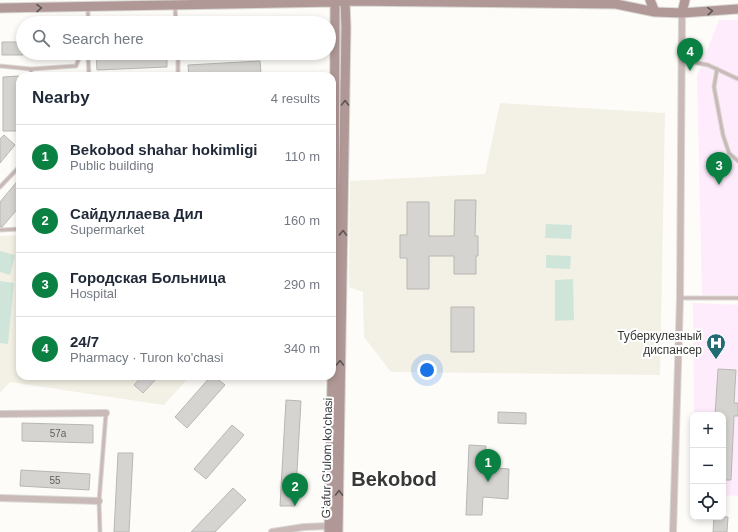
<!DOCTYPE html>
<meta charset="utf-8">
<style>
body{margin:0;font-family:Arial,sans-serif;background:#f6f6f7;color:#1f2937}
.controls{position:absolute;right:12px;bottom:12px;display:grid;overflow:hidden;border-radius:8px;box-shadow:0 2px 6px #0003}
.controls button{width:36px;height:36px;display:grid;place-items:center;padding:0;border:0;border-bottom:1px solid #e0e1e3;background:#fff;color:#1f2937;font:20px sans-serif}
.you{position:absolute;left:427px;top:370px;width:14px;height:14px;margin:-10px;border:3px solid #fff;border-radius:50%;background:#1a73e8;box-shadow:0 0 0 6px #1a73e833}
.badge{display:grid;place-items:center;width:26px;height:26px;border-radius:50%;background:#0b8043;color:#fff;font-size:13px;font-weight:700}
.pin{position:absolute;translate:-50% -33px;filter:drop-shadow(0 1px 2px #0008)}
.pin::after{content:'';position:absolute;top:21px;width:14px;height:12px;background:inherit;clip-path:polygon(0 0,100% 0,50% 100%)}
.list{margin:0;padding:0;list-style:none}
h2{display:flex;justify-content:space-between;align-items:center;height:52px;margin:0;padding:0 16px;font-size:17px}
h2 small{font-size:13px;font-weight:400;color:#747a83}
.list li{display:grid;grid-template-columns:26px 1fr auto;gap:12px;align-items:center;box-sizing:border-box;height:64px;padding:0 16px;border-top:1px solid #e0e1e3}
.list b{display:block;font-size:15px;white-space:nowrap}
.list p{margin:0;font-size:13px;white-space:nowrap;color:#747a83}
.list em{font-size:13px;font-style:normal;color:#747a83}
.icon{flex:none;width:22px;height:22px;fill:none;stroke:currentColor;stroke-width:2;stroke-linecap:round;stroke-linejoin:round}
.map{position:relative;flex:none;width:738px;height:532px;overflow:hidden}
.search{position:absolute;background:#fff;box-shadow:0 2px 6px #0003;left:16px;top:16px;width:320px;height:44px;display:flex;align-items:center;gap:10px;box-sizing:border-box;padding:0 14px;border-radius:22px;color:#747a83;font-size:15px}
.panel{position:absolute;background:#fff;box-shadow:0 2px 6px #0003;left:16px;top:72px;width:320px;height:308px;border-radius:12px}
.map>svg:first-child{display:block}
.built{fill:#f3f0e5}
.medical{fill:#feebfc}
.green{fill:#d0e5d9}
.building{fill:#d6d4d1;stroke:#b8b7b4}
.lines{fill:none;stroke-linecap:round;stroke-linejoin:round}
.lane-casing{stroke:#dad9d5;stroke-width:5}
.street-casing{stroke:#dad9d5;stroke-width:8}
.secondary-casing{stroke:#dad9d5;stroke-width:11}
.lane{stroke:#c9b9b7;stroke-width:3}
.street{stroke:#c9b9b7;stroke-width:6}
.secondary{stroke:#b09896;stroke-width:9}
.oneway{stroke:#5c5554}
.labels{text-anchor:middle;stroke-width:4;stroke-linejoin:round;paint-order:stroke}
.number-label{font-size:10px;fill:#605f5e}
.poi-label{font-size:12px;fill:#383837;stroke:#fff;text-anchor:end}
.street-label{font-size:12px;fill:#383837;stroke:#fff}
.town-label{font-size:20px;font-weight:bold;fill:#383837;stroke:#fff}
</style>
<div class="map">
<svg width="738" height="532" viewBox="0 0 738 532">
<rect width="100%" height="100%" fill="#fdfcf8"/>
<path class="built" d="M500,103L665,113L660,375L391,372L364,337L363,292L349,287L350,181L485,174Z
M20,235V376H190L164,405L10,382L0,393V236Z"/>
<path class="medical" d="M719,20H738V295H702L697,76Z
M693,303L738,305V496L723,495V415H694Z"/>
<path class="green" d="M546,224L572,225L571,239L545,238Z
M0,251L15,255L10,275L0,272Z
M546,255L571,256L570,269L546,268Z
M573,279L574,320L555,321V280Z
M0,281L14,283L8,344L0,343Z"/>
<path class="building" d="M2,42H23V55H2Z
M128,53H167V67L97,70L96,54Z
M260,61L261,75L189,76L188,65Z
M19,76L20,131H3V77Z
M4,135L15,145L0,163V139Z
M20,178V206L2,227H0V202Z
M455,200H476L475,236H478V256H476V274H454V256H429V289H407V258H400V235H407V202H429V236H454Z
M451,307H474V352H451Z
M718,369L736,370L734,403H738V416H734L731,480H723V415H715Z
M142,376H159L143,393L134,385Z
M211,376H214L225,385L187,428L175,417Z
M286,400L301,401L295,506H280Z
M498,412L526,413V424L498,423Z
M22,423L93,425V443L22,441Z
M232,425L244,435L206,479L194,469Z
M469,445L486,446L484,467L509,469L508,499L483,497L482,515H466Z
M118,453H133L129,532H114Z
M21,470L90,474L89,490L20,486Z
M233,488L246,500L215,532H191Z
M714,517H728L727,532H713Z"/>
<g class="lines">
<g class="lane-casing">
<path id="lane" d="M88,7V23
M175,7L176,23
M88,53L89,76
M682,60L708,65L738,79
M0,66L31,69L76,66L81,53
M31,69V76
M717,69L714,87L723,135L729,153L738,161
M176,76L178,72V53
M0,187L20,166
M0,230L20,229
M680,298H738
M100,532L99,501L106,413"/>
</g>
<g class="street-casing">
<path id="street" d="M0,414L106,413
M0,498L99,501
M272,532L304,527L329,526
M673,532L680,298L682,13"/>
</g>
<g class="secondary-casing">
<path id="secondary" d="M650,0L655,12
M0,8L335,2L345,1L616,4L655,12L682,13L738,9
M682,13L685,0
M332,374L334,294L335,0
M329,532L332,376
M338,532L346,27L345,0"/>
</g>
<use href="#lane" class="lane"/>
<use href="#street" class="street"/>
<use href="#secondary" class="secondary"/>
</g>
<defs><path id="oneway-chevron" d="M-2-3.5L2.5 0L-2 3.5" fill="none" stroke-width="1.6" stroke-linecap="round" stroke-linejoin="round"/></defs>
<g class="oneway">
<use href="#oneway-chevron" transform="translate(39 8) rotate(-1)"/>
<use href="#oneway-chevron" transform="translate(710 11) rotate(-4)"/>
<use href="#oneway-chevron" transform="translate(345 103) rotate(-89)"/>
<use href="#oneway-chevron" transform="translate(343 233) rotate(-88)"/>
<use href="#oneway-chevron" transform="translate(340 363) rotate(-89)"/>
<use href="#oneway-chevron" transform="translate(339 493) rotate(-89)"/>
</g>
<defs>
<g id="hospital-pin" transform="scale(1)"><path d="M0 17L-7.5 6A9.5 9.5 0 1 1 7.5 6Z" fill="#216b75" stroke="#fff"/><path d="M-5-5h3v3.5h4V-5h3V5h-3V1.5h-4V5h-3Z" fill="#fff"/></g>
</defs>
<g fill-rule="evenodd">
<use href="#hospital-pin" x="716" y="343"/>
</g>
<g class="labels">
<g class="number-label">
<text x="58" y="437">57a</text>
<text x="55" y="484">55</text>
</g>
<g class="poi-label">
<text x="702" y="340">Туберкулезный<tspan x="702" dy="14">диспансер</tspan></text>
</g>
<g class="street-label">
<text transform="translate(327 458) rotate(-89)" y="4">Gʻafur Gʻulom koʻchasi</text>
</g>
<g class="town-label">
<text x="394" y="486">Bekobod</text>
</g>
</g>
</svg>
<div class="controls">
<button>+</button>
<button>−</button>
<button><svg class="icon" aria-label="locate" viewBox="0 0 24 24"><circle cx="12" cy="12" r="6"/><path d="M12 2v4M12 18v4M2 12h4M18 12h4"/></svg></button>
</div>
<div class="you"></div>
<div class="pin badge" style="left:488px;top:482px">1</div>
<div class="pin badge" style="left:295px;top:506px">2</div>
<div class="pin badge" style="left:719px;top:185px">3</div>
<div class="pin badge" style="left:690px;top:71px">4</div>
<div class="search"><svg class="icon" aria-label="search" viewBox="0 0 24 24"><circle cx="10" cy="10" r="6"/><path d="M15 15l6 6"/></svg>Search here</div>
<section class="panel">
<h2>Nearby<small>4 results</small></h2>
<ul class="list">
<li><span class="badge">1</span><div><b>Bekobod shahar hokimligi</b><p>Public building</p></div><em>110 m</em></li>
<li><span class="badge">2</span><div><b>Сайдуллаева Дил</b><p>Supermarket</p></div><em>160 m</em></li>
<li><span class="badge">3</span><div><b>Городская Больница</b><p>Hospital</p></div><em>290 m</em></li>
<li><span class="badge">4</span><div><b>24/7</b><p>Pharmacy · Turon ko'chasi</p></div><em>340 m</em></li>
</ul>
</section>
</div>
